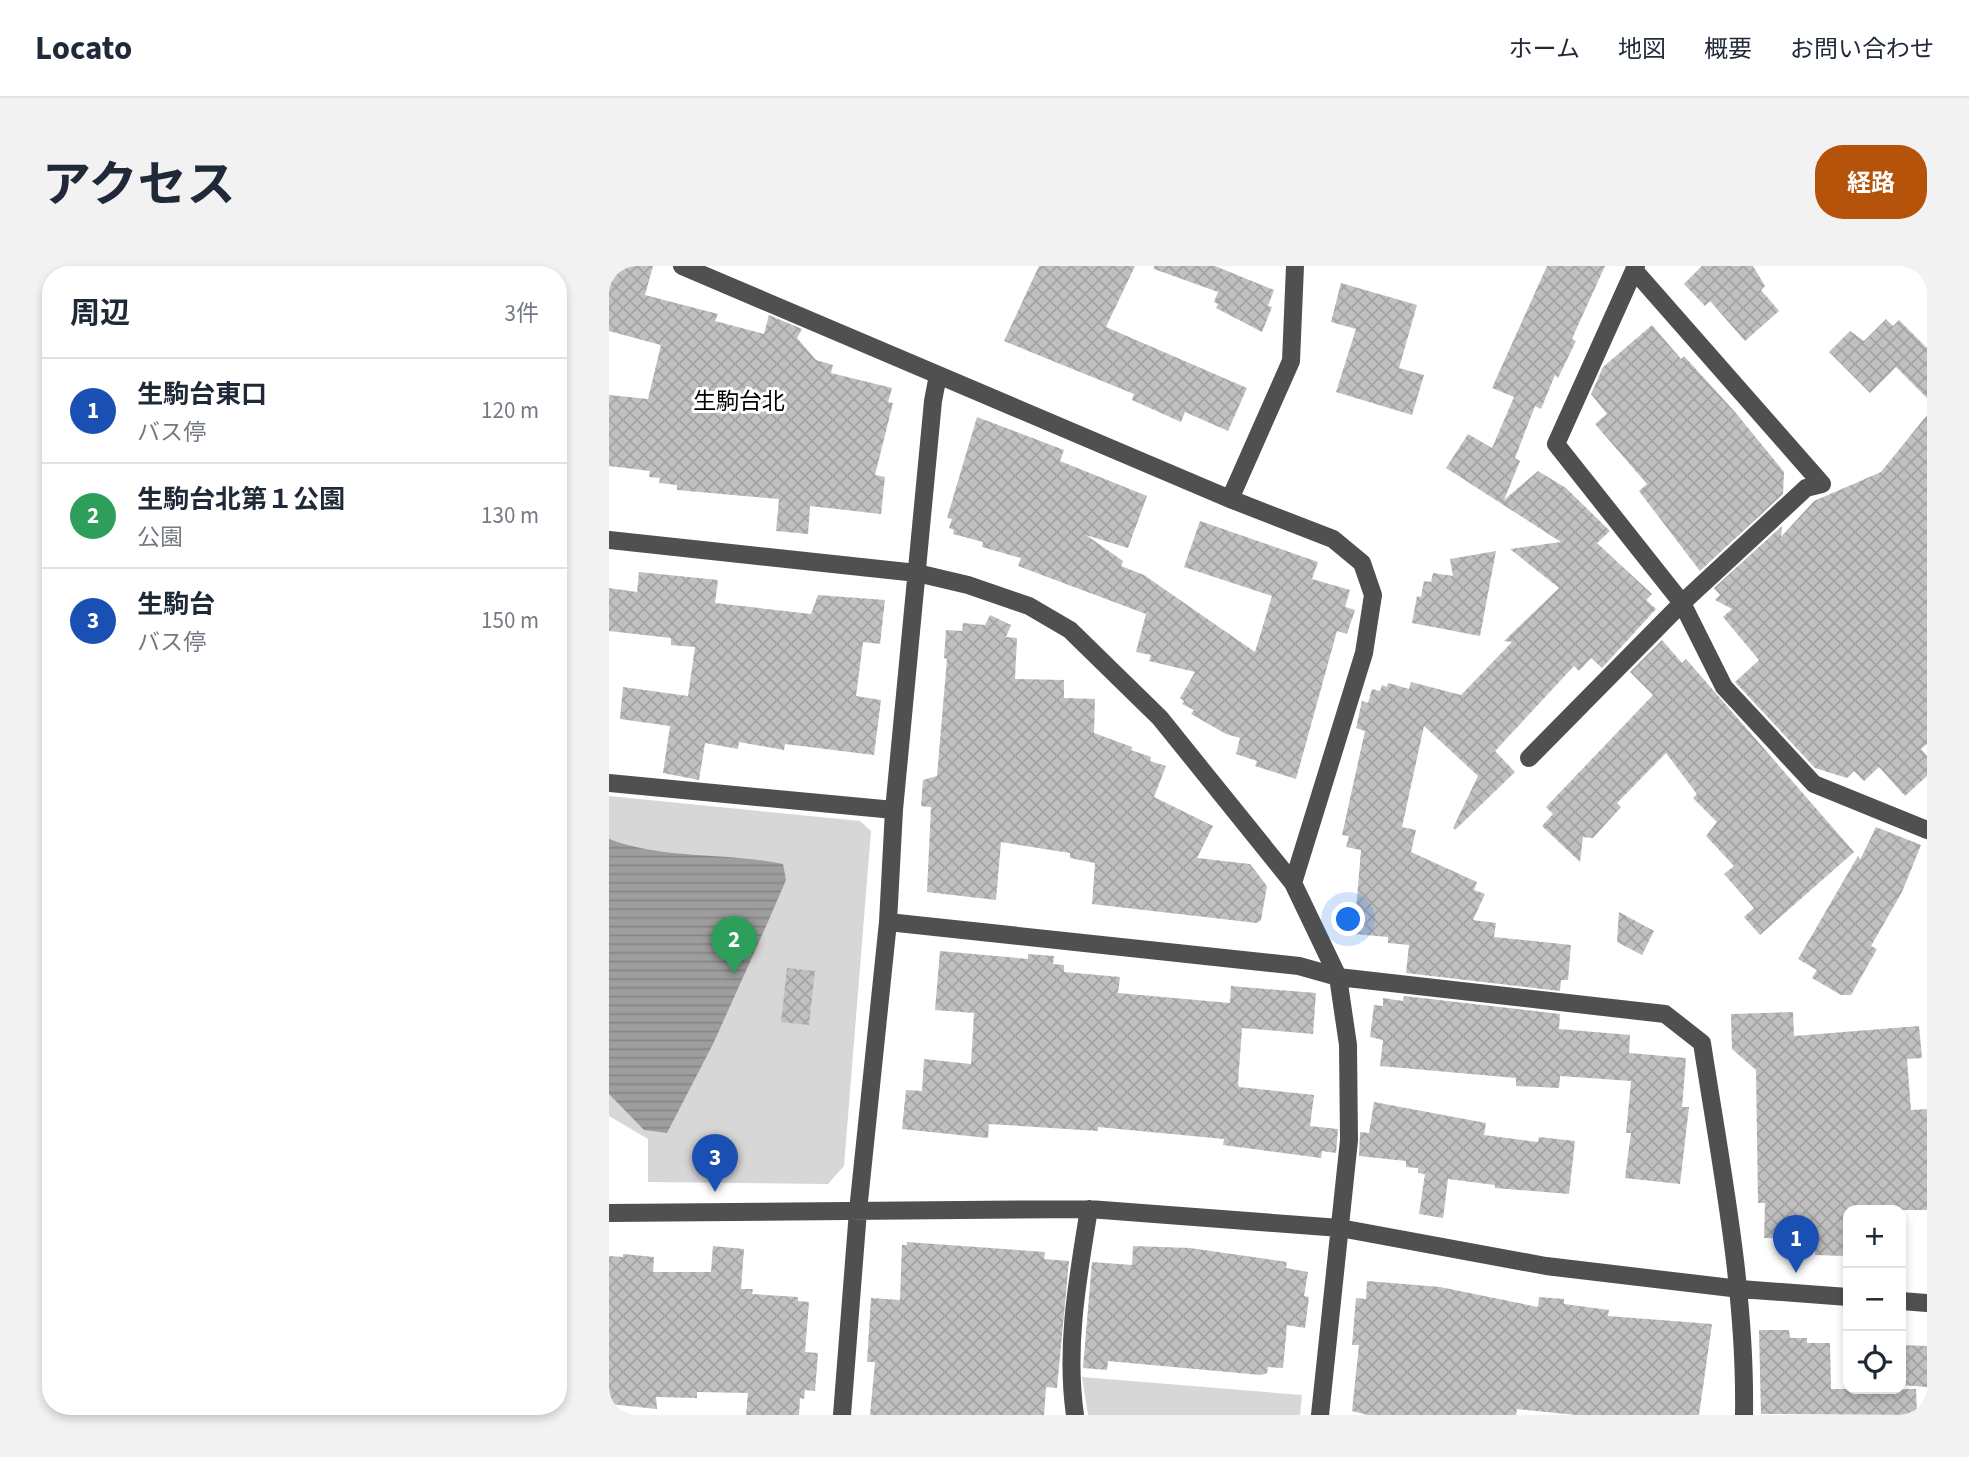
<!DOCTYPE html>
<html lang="ja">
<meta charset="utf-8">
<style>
body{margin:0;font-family:"Source Sans 3","Noto Sans JP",sans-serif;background:#f2f2f3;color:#1f2937}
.controls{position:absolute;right:21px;bottom:21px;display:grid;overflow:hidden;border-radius:14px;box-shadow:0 4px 10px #0003}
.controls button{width:63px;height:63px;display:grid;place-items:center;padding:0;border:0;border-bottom:2px solid #e0e1e3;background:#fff;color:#1f2937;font:35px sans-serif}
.you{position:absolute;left:740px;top:654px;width:24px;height:24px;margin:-18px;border:5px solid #fff;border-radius:50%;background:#1a73e8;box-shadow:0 0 0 10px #1a73e833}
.badge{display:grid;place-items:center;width:46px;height:46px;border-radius:50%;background:#b45309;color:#fff;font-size:23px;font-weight:700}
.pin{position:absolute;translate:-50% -58px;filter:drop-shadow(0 2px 4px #0008)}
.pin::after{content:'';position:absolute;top:37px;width:24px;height:21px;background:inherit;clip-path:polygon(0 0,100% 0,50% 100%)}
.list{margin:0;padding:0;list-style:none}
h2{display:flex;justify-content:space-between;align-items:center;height:91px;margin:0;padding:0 28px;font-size:30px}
h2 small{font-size:23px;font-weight:400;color:#747a83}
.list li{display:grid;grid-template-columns:46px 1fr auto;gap:21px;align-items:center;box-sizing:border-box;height:105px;padding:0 28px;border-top:2px solid #e0e1e3}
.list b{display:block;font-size:26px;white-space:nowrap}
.list p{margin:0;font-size:23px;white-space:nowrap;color:#747a83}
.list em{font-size:23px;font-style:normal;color:#747a83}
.icon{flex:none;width:38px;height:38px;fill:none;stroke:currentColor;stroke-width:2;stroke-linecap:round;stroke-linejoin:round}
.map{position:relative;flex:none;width:1318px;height:1149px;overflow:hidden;border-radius:28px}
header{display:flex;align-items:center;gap:42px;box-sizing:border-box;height:98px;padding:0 35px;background:#fff;border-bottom:2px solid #e0e1e3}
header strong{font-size:33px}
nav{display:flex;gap:38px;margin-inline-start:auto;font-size:24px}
.intro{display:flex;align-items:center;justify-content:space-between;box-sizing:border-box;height:168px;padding:0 42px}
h1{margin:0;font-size:49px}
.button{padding:18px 32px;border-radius:28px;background:#b45309;color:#fff;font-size:24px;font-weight:700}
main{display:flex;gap:42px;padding:0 42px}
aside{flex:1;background:#fff;border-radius:28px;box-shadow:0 4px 10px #0003}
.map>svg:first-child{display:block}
.green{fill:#d7d7d7}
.water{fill:url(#water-rules)}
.building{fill:url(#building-cross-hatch)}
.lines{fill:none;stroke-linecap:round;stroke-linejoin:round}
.minor{stroke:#505050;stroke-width:18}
.labels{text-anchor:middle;stroke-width:6;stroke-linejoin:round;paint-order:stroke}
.neighbourhood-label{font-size:23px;fill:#000;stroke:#fff}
</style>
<header>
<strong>Locato</strong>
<nav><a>ホーム</a><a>地図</a><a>概要</a><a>お問い合わせ</a></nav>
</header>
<div class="intro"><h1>アクセス</h1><a class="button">経路</a></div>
<main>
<aside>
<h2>周辺<small>3件</small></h2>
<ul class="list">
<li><span class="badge" style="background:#1a4fb4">1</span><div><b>生駒台東口</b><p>バス停</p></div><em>120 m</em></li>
<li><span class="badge" style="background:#2e9e5b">2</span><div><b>生駒台北第１公園</b><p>公園</p></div><em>130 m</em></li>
<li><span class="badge" style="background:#1a4fb4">3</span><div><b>生駒台</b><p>バス停</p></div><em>150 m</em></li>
</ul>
</aside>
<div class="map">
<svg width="1318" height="1149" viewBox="0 0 1318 1149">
<defs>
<pattern id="water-rules" width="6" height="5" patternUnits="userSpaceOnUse" patternTransform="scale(1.75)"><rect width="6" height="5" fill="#9e9e9e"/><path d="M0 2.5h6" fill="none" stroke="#868686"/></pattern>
<pattern id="building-cross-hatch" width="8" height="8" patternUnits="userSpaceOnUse" patternTransform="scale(1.75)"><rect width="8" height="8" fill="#c0c0c0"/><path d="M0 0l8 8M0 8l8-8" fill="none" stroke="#a3a3a3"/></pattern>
</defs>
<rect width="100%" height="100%" fill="#fff"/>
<path class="green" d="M0,530L251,555L262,565L235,900L219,918L39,916V873L0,850Z
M473,1111L693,1129L691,1149H479Z"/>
<path class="water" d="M0,573C55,594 117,586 174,598L177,614L158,658L105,776L58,867L35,864L0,828Z"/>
<path class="building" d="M0,0H44L36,29L109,48L106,55L155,68L160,49L193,63L188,72L207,94L224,99L222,107L283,122L279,136L284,137L266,209L276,211L272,248L201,240L199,268L167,265L170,233L68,224V219L50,217L51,212L40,211L41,205L0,200V129L39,133L52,79L0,65Z
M430,0H526L497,61L638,122L619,165L576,146L572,156L523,134L525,128L395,75Z
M545,0H606L665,24L659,40L663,41L653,66L607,42L609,38L605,36L609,26L545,3Z
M938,0H996L966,66L963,73L967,75L949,112L946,109L932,143L926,140L906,192L911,195L895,234L929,205L957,222L1001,265L988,277L1043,328L1037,334L1047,343L993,402L982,392L970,405L965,400L886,485L906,506L846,564L844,562L869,510L815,460L793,561L807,564L802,586L868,616L865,624L876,628L864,654L887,657L885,671L962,679L959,714H952L951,725L797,707L800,679L779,677V671L745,668L752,584L737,581L740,570L733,569L756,465L747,462L753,435L759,437L763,423L771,425L773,419L778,421L779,417L800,423L802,416L852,429L903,376L895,375L950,322L901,283L952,276L837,202L859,168L883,182L905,131L883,122Z
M1093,0H1144L1156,20L1152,24L1170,45L1136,75L1101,35L1096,40L1075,18Z
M732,17L808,39L790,102L815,109L803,149L727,126L747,63L722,56Z
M1277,53L1284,60L1290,54L1318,82V132L1287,101L1261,127L1220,86L1241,65L1255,75Z
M1043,59L1072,93L1075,90L1126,146L1175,206L1174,228L1091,305L1030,225L1038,218L986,158L998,148L982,128L994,101Z
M1318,149V478L1312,483L1318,490V510L1296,530L1270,501L1255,515L1245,505L1238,512L1206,502L1126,416L1150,394L1114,351L1123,343L1106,334L1111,329L1105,322L1173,260L1172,271L1205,235L1272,206Z
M368,151L455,184L451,195L538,230L519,282L477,269L514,295L512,300L535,309L646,386L663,330L575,301L591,255L709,296L703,313L741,324L736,341L746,344L738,368L728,365L687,513L646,500L648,495L627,488L631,472L617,468L582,448L585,444L573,438L575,435L571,432L586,406L540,395L542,389L527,386L537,348L409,300L412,292L373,281L374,276L344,268L345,264L340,262L343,253L338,252Z
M887,285L871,370L803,357L808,330L812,331L815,315L822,316L824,307L844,310L841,293Z
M30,306L109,314L106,337L202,348L209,329L276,334L271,378L254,376L247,430L272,434L265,489L176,478L175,484L130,476L129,483L96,477L90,514L54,507L61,460L11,453L14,421L79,430L86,381L62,379V372L0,365V322L28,326Z
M381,349L402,359L397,371L408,372L406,413L455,414V432L486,433L485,467L523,481L522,484L542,491L541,495L557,500L545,531L604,560L588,592L641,598L658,620L652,654L648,657L483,638L486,597L461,592V587L392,576L387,634L318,626L322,541L312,540L314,514L328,510L338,393L335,392L337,364L353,365L354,357L376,359Z
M1053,374L1073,397L1077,393L1245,586L1151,669L1135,651L1145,642L1115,608L1125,600L1097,570L1108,556L1084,532L1088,528L1057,487L1008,537L1012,541L984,572L974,571L971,596L933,560L944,548L937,541L1044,429L1021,406Z
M1267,561L1312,579L1293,626L1262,680L1268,683L1242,729H1232L1203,712L1208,704L1189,693L1249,590L1251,594Z
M1010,646L1045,665L1033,689L1008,676Z
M331,685L419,693V688L445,690L444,698L455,699V706L511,711L509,727L621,737L622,720L707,727L704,768L633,762L629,817L630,821L705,829L701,860L729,863L727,887L713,885L712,892L614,879L615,873L489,861V865L380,858L379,872L293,863L297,824L313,825L315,793L362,798L365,747L326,744Z
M178,702L206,705L200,759L172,756Z
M795,730L951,748L950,763L1021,769L1020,787L1077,792L1073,841H1080L1071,918L1016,912L1022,867H1017L1022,815L951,810L950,822L907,820V812L771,800L774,774L761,771L765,739L774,740V732L794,735Z
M1184,746L1185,770L1310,760L1313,792L1298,793L1302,844L1318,843V944H1238V990L1206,989V979H1182V972H1155L1156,937H1149L1147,804L1123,783L1122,748Z
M765,836L877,857L875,869L929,876L930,871L966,875L960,928L886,922V919L839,913L834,952L810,948L816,908L809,907V902L797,901V895L750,890L751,866L760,867Z
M298,976L436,986L435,993L460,995L448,1122L437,1121L435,1149H261L266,1096H258L262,1032L291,1034L293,979H298Z
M104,980L135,983L132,1023H144L143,1028L189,1031V1035L200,1036L196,1086L209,1087L206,1125L196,1124L195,1133L191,1132L190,1149H137L139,1127L88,1126V1132L47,1131L48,1143L0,1138V990L14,991V988L45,991L44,1006H102Z
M524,980L581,982L678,996L677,1002L699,1006L695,1030L700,1031L696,1062L678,1059L674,1102L659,1101L658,1107L652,1109L499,1095L498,1104L474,1102L483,996L523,999Z
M758,1015L831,1021L929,1041L930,1031L955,1033V1038L1000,1044L999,1050L1103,1058L1090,1149H967L908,1143L907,1149H759L743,1145L750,1079H743L747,1032L757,1033Z
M1150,1064H1180L1181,1072H1198V1077H1221L1222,1123H1307L1308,1149L1152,1148Z
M1292,1079L1318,1080V1121L1292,1119Z"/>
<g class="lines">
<path class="minor" d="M73,0L621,233L724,273L753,297L764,329L755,387L684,617
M1027,0L947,178L1073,337L1115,421L1205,518L1318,564
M621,233L682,95L686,0
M0,274L308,307L359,319L420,340L461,364L551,452L684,617L729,711L739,779L740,874L711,1149
M920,492L1073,337L1197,222L1213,218L1025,4
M0,517L285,544
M279,656L690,700L729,711L1056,748L1093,777C1112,900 1137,1024 1135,1149
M0,947L480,943L731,962L937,1000L1131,1023L1239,1031
M1292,1035L1318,1037
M233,1149L249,945L279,656L285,544L324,135L329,109
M466,1149C456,1080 469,1011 480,943"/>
</g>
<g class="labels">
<g class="neighbourhood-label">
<text x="130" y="143">生駒台北</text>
</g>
</g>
</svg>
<div class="controls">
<button>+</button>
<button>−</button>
<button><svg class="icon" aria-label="locate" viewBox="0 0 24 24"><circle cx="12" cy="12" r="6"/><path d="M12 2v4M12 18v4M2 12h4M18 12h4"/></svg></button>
</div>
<div class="you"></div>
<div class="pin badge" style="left:1187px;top:1007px;background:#1a4fb4">1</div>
<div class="pin badge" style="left:125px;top:708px;background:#2e9e5b">2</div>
<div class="pin badge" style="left:106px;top:926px;background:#1a4fb4">3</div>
</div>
</main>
